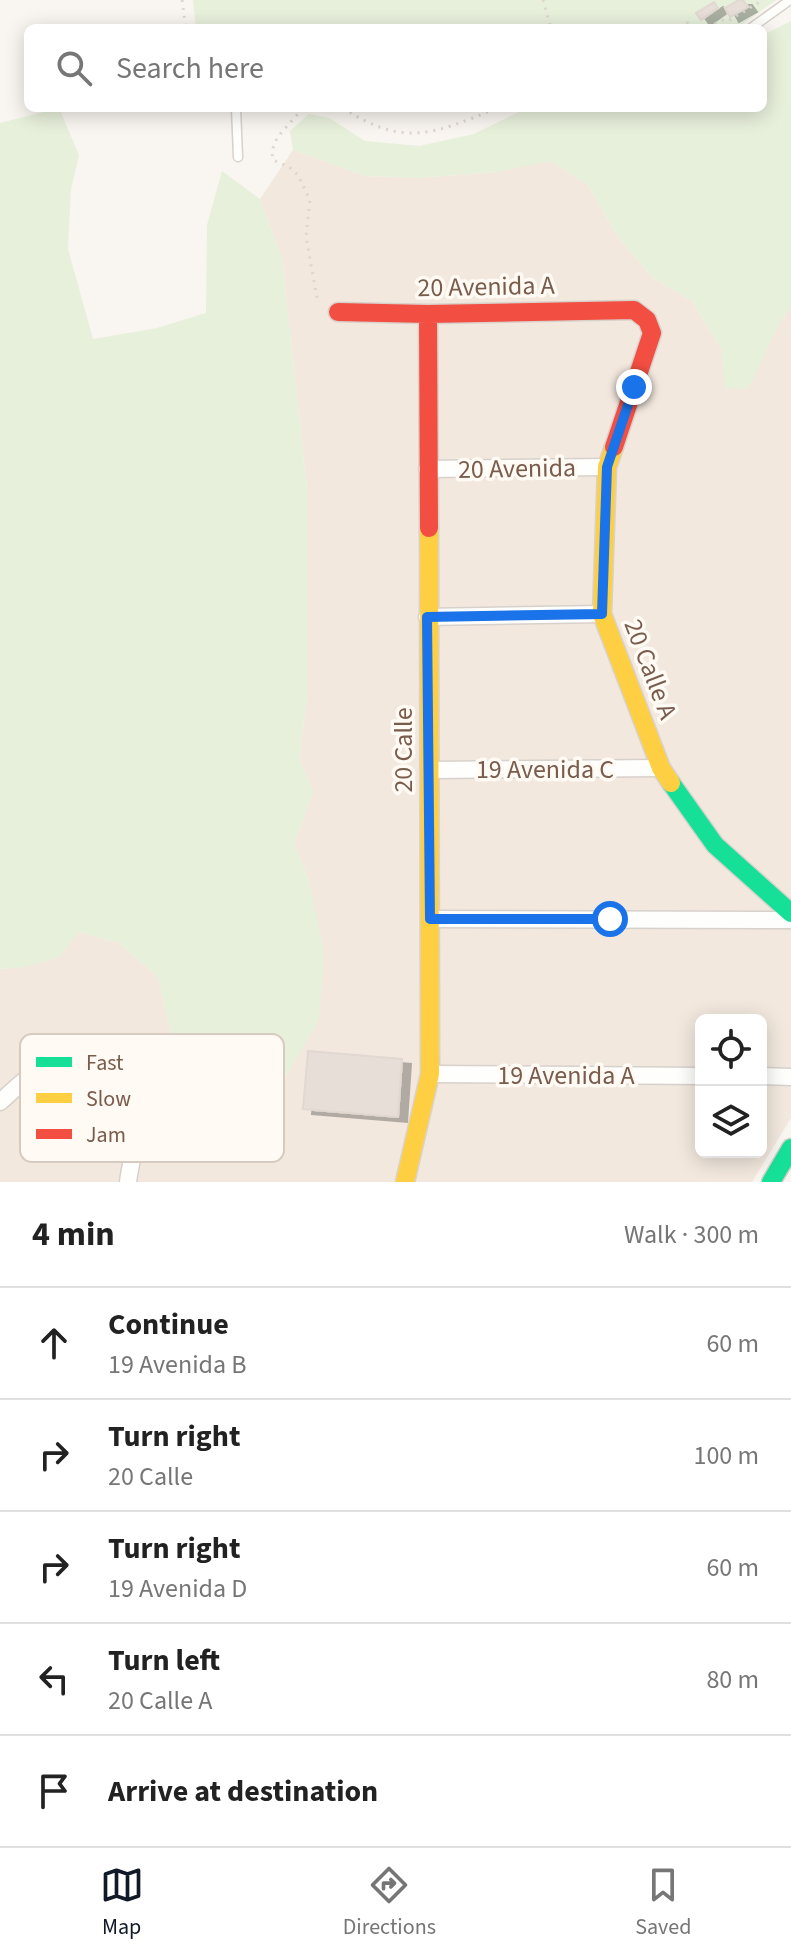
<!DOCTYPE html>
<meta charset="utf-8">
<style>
body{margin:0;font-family:"Source Sans 3",sans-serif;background:#f2f2f2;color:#222}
.controls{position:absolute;right:24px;bottom:24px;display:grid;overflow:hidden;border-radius:12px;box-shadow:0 4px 20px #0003}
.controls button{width:72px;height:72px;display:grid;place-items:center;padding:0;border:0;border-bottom:2px solid #e0e0e0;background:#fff;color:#222;font:40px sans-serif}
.stop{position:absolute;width:24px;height:24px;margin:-18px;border:6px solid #1a73e8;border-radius:50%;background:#fff}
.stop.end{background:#1a73e8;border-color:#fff;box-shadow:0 2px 8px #0008}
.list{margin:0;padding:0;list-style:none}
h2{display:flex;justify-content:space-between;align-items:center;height:104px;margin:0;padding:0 32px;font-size:34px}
h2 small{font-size:26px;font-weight:400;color:#767676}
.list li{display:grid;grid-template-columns:52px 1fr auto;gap:24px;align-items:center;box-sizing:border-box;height:112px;padding:0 32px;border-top:2px solid #e0e0e0}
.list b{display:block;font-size:30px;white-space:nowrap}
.list p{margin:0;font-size:26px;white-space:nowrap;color:#767676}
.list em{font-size:26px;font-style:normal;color:#767676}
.icon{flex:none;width:44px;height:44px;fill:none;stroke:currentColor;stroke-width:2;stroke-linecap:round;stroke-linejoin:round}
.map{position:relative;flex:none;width:791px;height:1182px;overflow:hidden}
.search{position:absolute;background:#fff;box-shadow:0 4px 20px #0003;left:24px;right:24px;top:24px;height:88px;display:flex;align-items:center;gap:20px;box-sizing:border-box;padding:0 28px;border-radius:12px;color:#767676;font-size:30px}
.sheet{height:664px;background:#fff}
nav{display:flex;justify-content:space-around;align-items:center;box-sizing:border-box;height:112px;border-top:2px solid #e0e0e0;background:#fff;font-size:22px;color:#767676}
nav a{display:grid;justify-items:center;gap:4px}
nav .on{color:#111827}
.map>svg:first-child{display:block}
.residential{fill:#f2e8de;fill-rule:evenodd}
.green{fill:#e7f0db}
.building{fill:#e6ded7;stroke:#e2d8d2;stroke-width:2;filter:url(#shadow)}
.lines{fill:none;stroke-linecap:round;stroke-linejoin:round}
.lane-casing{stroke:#d7d1cb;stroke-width:11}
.street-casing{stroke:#d7d1cb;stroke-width:19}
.fast-casing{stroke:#d9d2cb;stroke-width:21}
.slow-casing{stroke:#d9d2cb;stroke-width:21}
.jam-casing{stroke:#d9d2cb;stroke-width:21}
.path{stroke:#dcd5d0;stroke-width:3;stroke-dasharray:2 6;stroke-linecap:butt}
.lane{stroke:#fefefd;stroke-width:8}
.street{stroke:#fefefd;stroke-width:16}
.fast{stroke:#16e098;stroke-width:18}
.slow{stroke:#ffcf43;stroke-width:18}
.jam{stroke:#f24e42;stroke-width:18}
.route{stroke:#1a73e8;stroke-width:10}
.labels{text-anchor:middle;stroke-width:7;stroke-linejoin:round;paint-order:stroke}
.street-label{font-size:26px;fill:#7a5c4d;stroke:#fffaf3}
.key{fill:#fffaf3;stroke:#d7cbc1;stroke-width:2}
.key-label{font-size:22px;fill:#7a5c4d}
</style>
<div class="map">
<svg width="791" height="1182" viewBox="0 0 791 1182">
<defs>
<filter id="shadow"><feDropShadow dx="9" dy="5" stdDeviation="0" flood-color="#0004"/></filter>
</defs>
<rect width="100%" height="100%" fill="#f9f5f0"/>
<path class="residential" d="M293,150L366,176L418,178L497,172L550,160L588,185L618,237L653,278L692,301L722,350L780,322L791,307V1118L752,1182H0V969L24,967L79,932L119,943L158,977L173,1042L174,1095L243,1133L284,1079L318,1020L309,880L294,844L313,792L299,757L307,698V489L282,259L260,199ZM701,1020H761V1152H701Z"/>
<path class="green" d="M193,0H776L737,28H196Z
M791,21V307L780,322L748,389L725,388L722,350L692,301L653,278L618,237L588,185L551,161L497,172L418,178L366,176L293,150L290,131L309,114L329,118L365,141L419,146L474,134L527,108H763V35Z
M59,108L79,155L71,189L68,249L93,339L157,328L206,313L207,225L222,171L260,199L282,259L307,489V698L299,757L313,792L294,844L309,880L324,953L319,1020L284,1079L243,1133L208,1140L190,1127L174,1095L173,1042L158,977L119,943L79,932L58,958L24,967L0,969V123Z"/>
<path class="building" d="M739,0H743L748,7L730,17L725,8Z
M714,2L718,8L701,20L696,13Z
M308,1051L402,1059L398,1117L303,1109Z"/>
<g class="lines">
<g class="lane-casing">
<path id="lane" d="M751,28L790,0
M236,108L238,157"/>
</g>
<g class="street-casing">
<path id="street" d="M427,469L607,467
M427,617L602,614
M429,770L661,768
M430,919L791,920
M430,1074L701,1076
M761,1076L791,1077
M0,1102C17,1088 42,1058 66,1066C84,1077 129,1098 134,1119C139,1137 130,1164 128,1182"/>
</g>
<g class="fast-casing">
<path id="fast" d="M671,783L715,845L791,913
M771,1182L791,1148"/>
</g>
<g class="slow-casing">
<path id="slow" d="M614,447L607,467L602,614L661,768L671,783
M405,1182L430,1074L429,528"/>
</g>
<g class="jam-casing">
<path id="jam" d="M338,312L428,314L634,310L647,320L652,333L614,447
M428,314L429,528"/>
</g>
<path class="path" d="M182,0L186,28
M543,0L551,28
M671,28L688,23L691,28
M708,28L721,20L728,21L763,0
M302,108C292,125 268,138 273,160L289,167L298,175L310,200L306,237L318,303
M343,108C404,148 434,134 497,108"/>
<use href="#lane" class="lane"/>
<use href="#street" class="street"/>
<use href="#fast" class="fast"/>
<use href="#slow" class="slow"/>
<use href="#jam" class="jam"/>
</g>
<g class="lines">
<path class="route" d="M610,919H430L427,617L602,614L607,467L634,387"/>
</g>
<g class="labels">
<g class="street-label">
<text transform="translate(486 286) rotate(-1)" y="9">20 Avenida A</text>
<text transform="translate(517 468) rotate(-1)" y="9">20 Avenida</text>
<text transform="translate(651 669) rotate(69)" y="9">20 Calle A</text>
<text transform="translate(403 750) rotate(-90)" y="9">20 Calle</text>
<text x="545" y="778">19 Avenida C</text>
<text x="566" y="1084">19 Avenida A</text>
</g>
</g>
<rect x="20" y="1034" width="264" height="128" rx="12" class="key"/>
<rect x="36" y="1057" width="36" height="10" fill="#16e098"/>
<rect x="36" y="1093" width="36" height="10" fill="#ffcf43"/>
<rect x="36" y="1129" width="36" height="10" fill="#f24e42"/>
<g class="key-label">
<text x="86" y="1070">Fast</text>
<text x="86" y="1106">Slow</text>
<text x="86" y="1142">Jam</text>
</g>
</svg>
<div class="controls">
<button><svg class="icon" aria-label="locate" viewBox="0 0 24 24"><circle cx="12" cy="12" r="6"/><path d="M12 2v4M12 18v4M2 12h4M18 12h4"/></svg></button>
<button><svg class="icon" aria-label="layers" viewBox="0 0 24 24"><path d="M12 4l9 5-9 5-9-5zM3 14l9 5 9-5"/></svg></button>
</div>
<div class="stop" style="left:610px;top:919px"></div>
<div class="stop end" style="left:634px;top:387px"></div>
<div class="search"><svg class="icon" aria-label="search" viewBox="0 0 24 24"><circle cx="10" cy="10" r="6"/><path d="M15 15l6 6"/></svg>Search here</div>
</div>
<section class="sheet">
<h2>4 min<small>Walk · 300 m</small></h2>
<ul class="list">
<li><svg class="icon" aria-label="ahead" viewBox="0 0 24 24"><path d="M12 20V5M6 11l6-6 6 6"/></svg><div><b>Continue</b><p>19 Avenida B</p></div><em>60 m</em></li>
<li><svg class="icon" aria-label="right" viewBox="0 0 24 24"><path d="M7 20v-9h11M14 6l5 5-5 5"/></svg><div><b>Turn right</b><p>20 Calle</p></div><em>100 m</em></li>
<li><svg class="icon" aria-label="right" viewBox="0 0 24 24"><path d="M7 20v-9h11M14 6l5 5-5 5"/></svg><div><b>Turn right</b><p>19 Avenida D</p></div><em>60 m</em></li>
<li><svg class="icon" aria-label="left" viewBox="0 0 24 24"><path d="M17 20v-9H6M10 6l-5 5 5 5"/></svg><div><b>Turn left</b><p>20 Calle A</p></div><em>80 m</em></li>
<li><svg class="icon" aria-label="arrive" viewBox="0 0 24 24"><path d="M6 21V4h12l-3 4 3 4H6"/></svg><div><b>Arrive at destination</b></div></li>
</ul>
</section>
<nav>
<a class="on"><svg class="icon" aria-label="map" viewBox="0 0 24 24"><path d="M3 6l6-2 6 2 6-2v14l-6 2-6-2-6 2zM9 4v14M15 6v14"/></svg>Map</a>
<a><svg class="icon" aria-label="directions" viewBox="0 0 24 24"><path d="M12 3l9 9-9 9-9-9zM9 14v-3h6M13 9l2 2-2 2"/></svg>Directions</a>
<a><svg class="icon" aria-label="saved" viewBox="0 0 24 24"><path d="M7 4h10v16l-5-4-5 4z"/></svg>Saved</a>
</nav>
